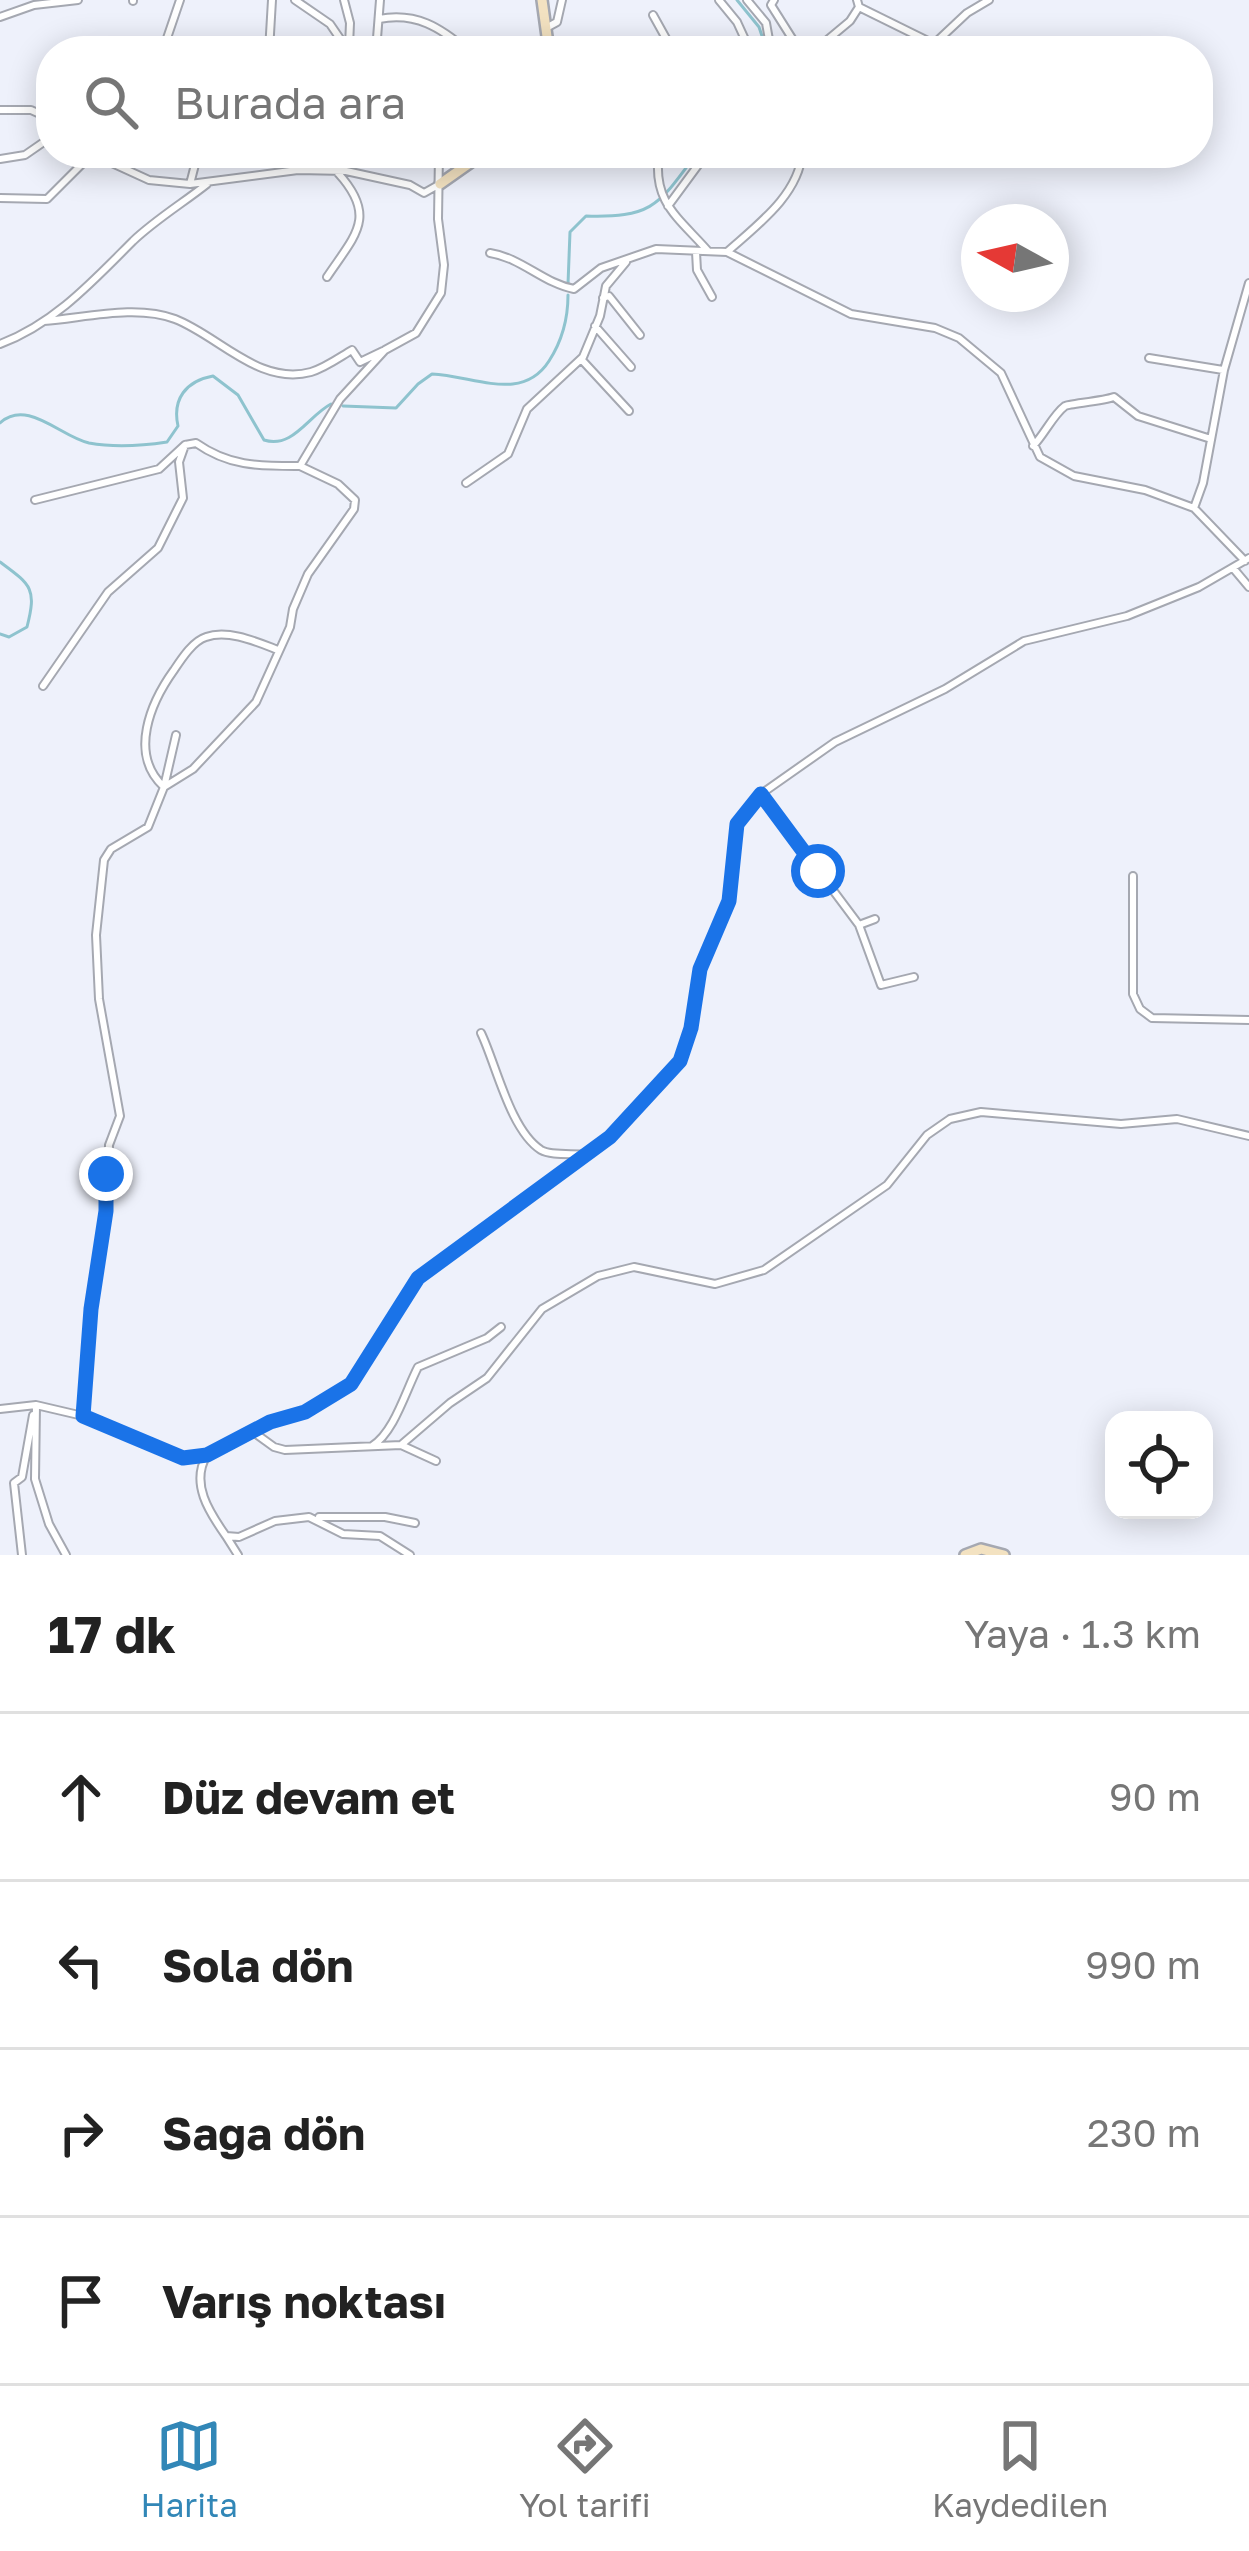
<!DOCTYPE html>
<html lang="tr">
<meta charset="utf-8">
<style>
body{margin:0;font-family:"Golos Text",sans-serif;background:#f2f2f2;color:#222}
.controls{position:absolute;right:36px;bottom:36px;display:grid;overflow:hidden;border-radius:24px;box-shadow:0 6px 30px #0003}
.controls button{width:108px;height:108px;display:grid;place-items:center;padding:0;border:0;border-bottom:3px solid #e0e0e0;background:#fff;color:#222;font:60px sans-serif}
.compass{position:absolute;left:961px;top:204px;width:108px;height:108px;border-radius:50%;background:#fff;box-shadow:0 6px 30px #0003;rotate:278deg}
.stop{position:absolute;width:36px;height:36px;margin:-27px;border:9px solid #1a73e8;border-radius:50%;background:#fff}
.stop.end{background:#1a73e8;border-color:#fff;box-shadow:0 3px 12px #0008}
.list{margin:0;padding:0;list-style:none}
h2{display:flex;justify-content:space-between;align-items:center;height:156px;margin:0;padding:0 48px;font-size:51px}
h2 small{font-size:39px;font-weight:400;color:#767676}
.list li{display:grid;grid-template-columns:78px 1fr auto;gap:36px;align-items:center;box-sizing:border-box;height:168px;padding:0 48px;border-top:3px solid #e0e0e0}
.list b{display:block;font-size:45px;white-space:nowrap}
.list em{font-size:39px;font-style:normal;color:#767676}
.icon{flex:none;width:66px;height:66px;fill:none;stroke:currentColor;stroke-width:2;stroke-linecap:round;stroke-linejoin:round}
.map{position:relative;flex:none;width:1249px;height:1555px;overflow:hidden}
.search{position:absolute;background:#fff;box-shadow:0 6px 30px #0003;left:36px;right:36px;top:36px;height:132px;display:flex;align-items:center;gap:30px;box-sizing:border-box;padding:0 42px;border-radius:48px;color:#767676;font-size:45px}
.sheet{height:828px;background:#fff}
nav{display:flex;justify-content:space-around;align-items:center;box-sizing:border-box;height:168px;border-top:3px solid #e0e0e0;background:#fff;font-size:33px;color:#767676}
nav a{display:grid;justify-items:center;gap:6px}
nav .on{color:#3287b7}
.map>svg:first-child{display:block}
.lines{fill:none;stroke-linecap:round;stroke-linejoin:round}
.stream{stroke:#8ec3ce;stroke-width:3}
.street-casing{stroke:#a5a8b1;stroke-width:10}
.secondary-casing{stroke:#a5a8b1;stroke-width:14}
.street{stroke:#fff;stroke-width:6}
.secondary{stroke:#f3e2c1;stroke-width:9}
.route{stroke:#1a73e8;stroke-width:15}
</style>
<div class="map">
<svg width="1249" height="1555" viewBox="0 0 1249 1555">
<rect width="100%" height="100%" fill="#eef1fb"/>
<g class="lines">
<path class="stream" d="M737,0L759,27L767,51
M568,284L570,232L586,216C654,218 659,204 697,153
M343,406L396,408L418,384L432,374C475,376 522,403 549,361C562,341 568,318 568,295
M0,423C27,398 61,437 89,443C116,448 141,446 167,442L178,426C172,399 186,381 213,376L238,395L264,440C293,449 308,416 331,404
M0,562C31,585 37,588 27,627L9,637L0,634"/>
<g class="street-casing">
<path id="street" d="M295,0L330,24L343,43L363,51
M344,0L350,23L349,46
M719,0L737,22L748,46L747,51
M747,0L766,23L771,51
M774,0L771,5L800,51
M133,1V0
M859,7L934,44L928,51
M653,15L673,51
M0,17L34,5L78,0
M379,19C416,12 440,27 468,51
M546,28L557,22L562,0
M165,44L180,51
M934,44L967,13L989,0
M158,51L165,44L180,0
M269,51L272,0
M333,51L343,43
M376,51L380,0
M814,51L850,21L859,7L857,0
M0,110H31L51,119
M90,153L149,180L190,184L298,170L346,171L410,185L424,193L440,184
M659,153C652,202 678,217 708,251
M0,159L25,155L51,137
M190,184L198,153
M0,198L47,199L91,155
M668,206L707,153
M696,252L697,270L712,297
M727,252L851,314L935,328L959,338L1001,373L1040,457L1074,476L1145,490L1194,508L1245,561
M490,253C522,258 543,283 574,289L601,268L656,249L727,252C756,226 799,195 802,153
M327,277C355,235 378,217 338,173
M603,298L609,296L640,335
M44,321C84,318 136,304 175,319C219,336 259,386 311,372C325,368 340,357 352,350L360,362L383,351
M595,326L631,367
M0,344C54,324 93,281 133,241C155,220 183,203 207,184
M1149,358L1223,370
M581,359L629,411
M1033,446C1044,435 1053,415 1065,406C1068,404 1103,401 1114,397L1138,416L1211,439
M466,483L508,454L527,409L583,357L600,316L606,286L626,262
M35,500L159,469L185,445
M1194,508L1203,483L1224,370L1249,283
M1233,568L1249,587
M43,686L108,592L158,548L183,498L179,462L185,445L196,443C230,467 260,466 300,466
M176,735L164,787L193,769L256,702L290,627L293,609L308,574L354,509L355,500L338,484L300,466L340,399L385,350L416,333L441,293L444,265L438,219L439,153
M761,794L859,925L881,985L914,977
M1133,876V994L1140,1009L1152,1018L1249,1020
M859,925L875,919
M481,1033C496,1064 510,1130 541,1150C551,1156 575,1153 588,1155
M36,1405L35,1479L49,1524L66,1555
M0,1409L36,1405L83,1416L183,1458L207,1455L270,1422L305,1411L351,1384L417,1278L610,1137L680,1061L691,1028L700,969L729,901L737,824L761,794L835,742L945,689L1024,641L1127,616L1199,587L1249,558
M83,1416L91,1309L106,1211L109,1145L120,1116L99,999L96,935L104,860L111,849L148,827L164,787C128,754 151,702 174,670C182,658 193,641 206,637C228,629 257,642 278,650
M252,1431L274,1447L285,1450L401,1445L450,1403L487,1378L542,1309L598,1276L634,1267L715,1284L764,1270L887,1185L927,1135L950,1119L981,1112L1121,1124L1177,1119L1249,1136
M401,1445L436,1461
M372,1446C394,1433 406,1390 418,1367L487,1338L501,1327
M207,1455C190,1483 209,1512 226,1536L239,1537L275,1521L309,1517L343,1534L380,1536L410,1555
M319,1517H385L415,1523
M226,1536L238,1555
M22,1555L14,1483L22,1477L33,1415"/>
</g>
<g class="secondary-casing">
<path id="secondary" d="M542,0L549,51
M440,184L484,153
M965,1555L981,1549L1004,1555"/>
</g>
<use href="#street" class="street"/>
<use href="#secondary" class="secondary"/>
</g>
<g class="lines">
<path class="route" d="M106,1174V1211L91,1309L83,1416L183,1458L207,1455L270,1422L305,1412L351,1384L418,1278L610,1137L680,1061L691,1028L700,969L729,901L737,824L761,794L818,871"/>
</g>
</svg>
<div class="controls">
<button><svg class="icon" aria-label="locate" viewBox="0 0 24 24"><circle cx="12" cy="12" r="6"/><path d="M12 2v4M12 18v4M2 12h4M18 12h4"/></svg></button>
</div>
<svg class="compass" viewBox="-18 -18 36 36"><path d="M0-13l5 13h-10z" fill="#e53935"/><path d="M0 13l5-13h-10z" fill="#767676"/></svg>
<div class="stop" style="left:818px;top:871px"></div>
<div class="stop end" style="left:106px;top:1174px"></div>
<div class="search"><svg class="icon" aria-label="search" viewBox="0 0 24 24"><circle cx="10" cy="10" r="6"/><path d="M15 15l6 6"/></svg>Burada ara</div>
</div>
<section class="sheet">
<h2>17 dk<small>Yaya · 1.3 km</small></h2>
<ul class="list">
<li><svg class="icon" aria-label="ahead" viewBox="0 0 24 24"><path d="M12 20V5M6 11l6-6 6 6"/></svg><div><b>Düz devam et</b></div><em>90 m</em></li>
<li><svg class="icon" aria-label="left" viewBox="0 0 24 24"><path d="M17 20v-9H6M10 6l-5 5 5 5"/></svg><div><b>Sola dön</b></div><em>990 m</em></li>
<li><svg class="icon" aria-label="right" viewBox="0 0 24 24"><path d="M7 20v-9h11M14 6l5 5-5 5"/></svg><div><b>Sağa dön</b></div><em>230 m</em></li>
<li><svg class="icon" aria-label="arrive" viewBox="0 0 24 24"><path d="M6 21V4h12l-3 4 3 4H6"/></svg><div><b>Varış noktası</b></div></li>
</ul>
</section>
<nav>
<a class="on"><svg class="icon" aria-label="map" viewBox="0 0 24 24"><path d="M3 6l6-2 6 2 6-2v14l-6 2-6-2-6 2zM9 4v14M15 6v14"/></svg>Harita</a>
<a><svg class="icon" aria-label="directions" viewBox="0 0 24 24"><path d="M12 3l9 9-9 9-9-9zM9 14v-3h6M13 9l2 2-2 2"/></svg>Yol tarifi</a>
<a><svg class="icon" aria-label="saved" viewBox="0 0 24 24"><path d="M7 4h10v16l-5-4-5 4z"/></svg>Kaydedilen</a>
</nav>
